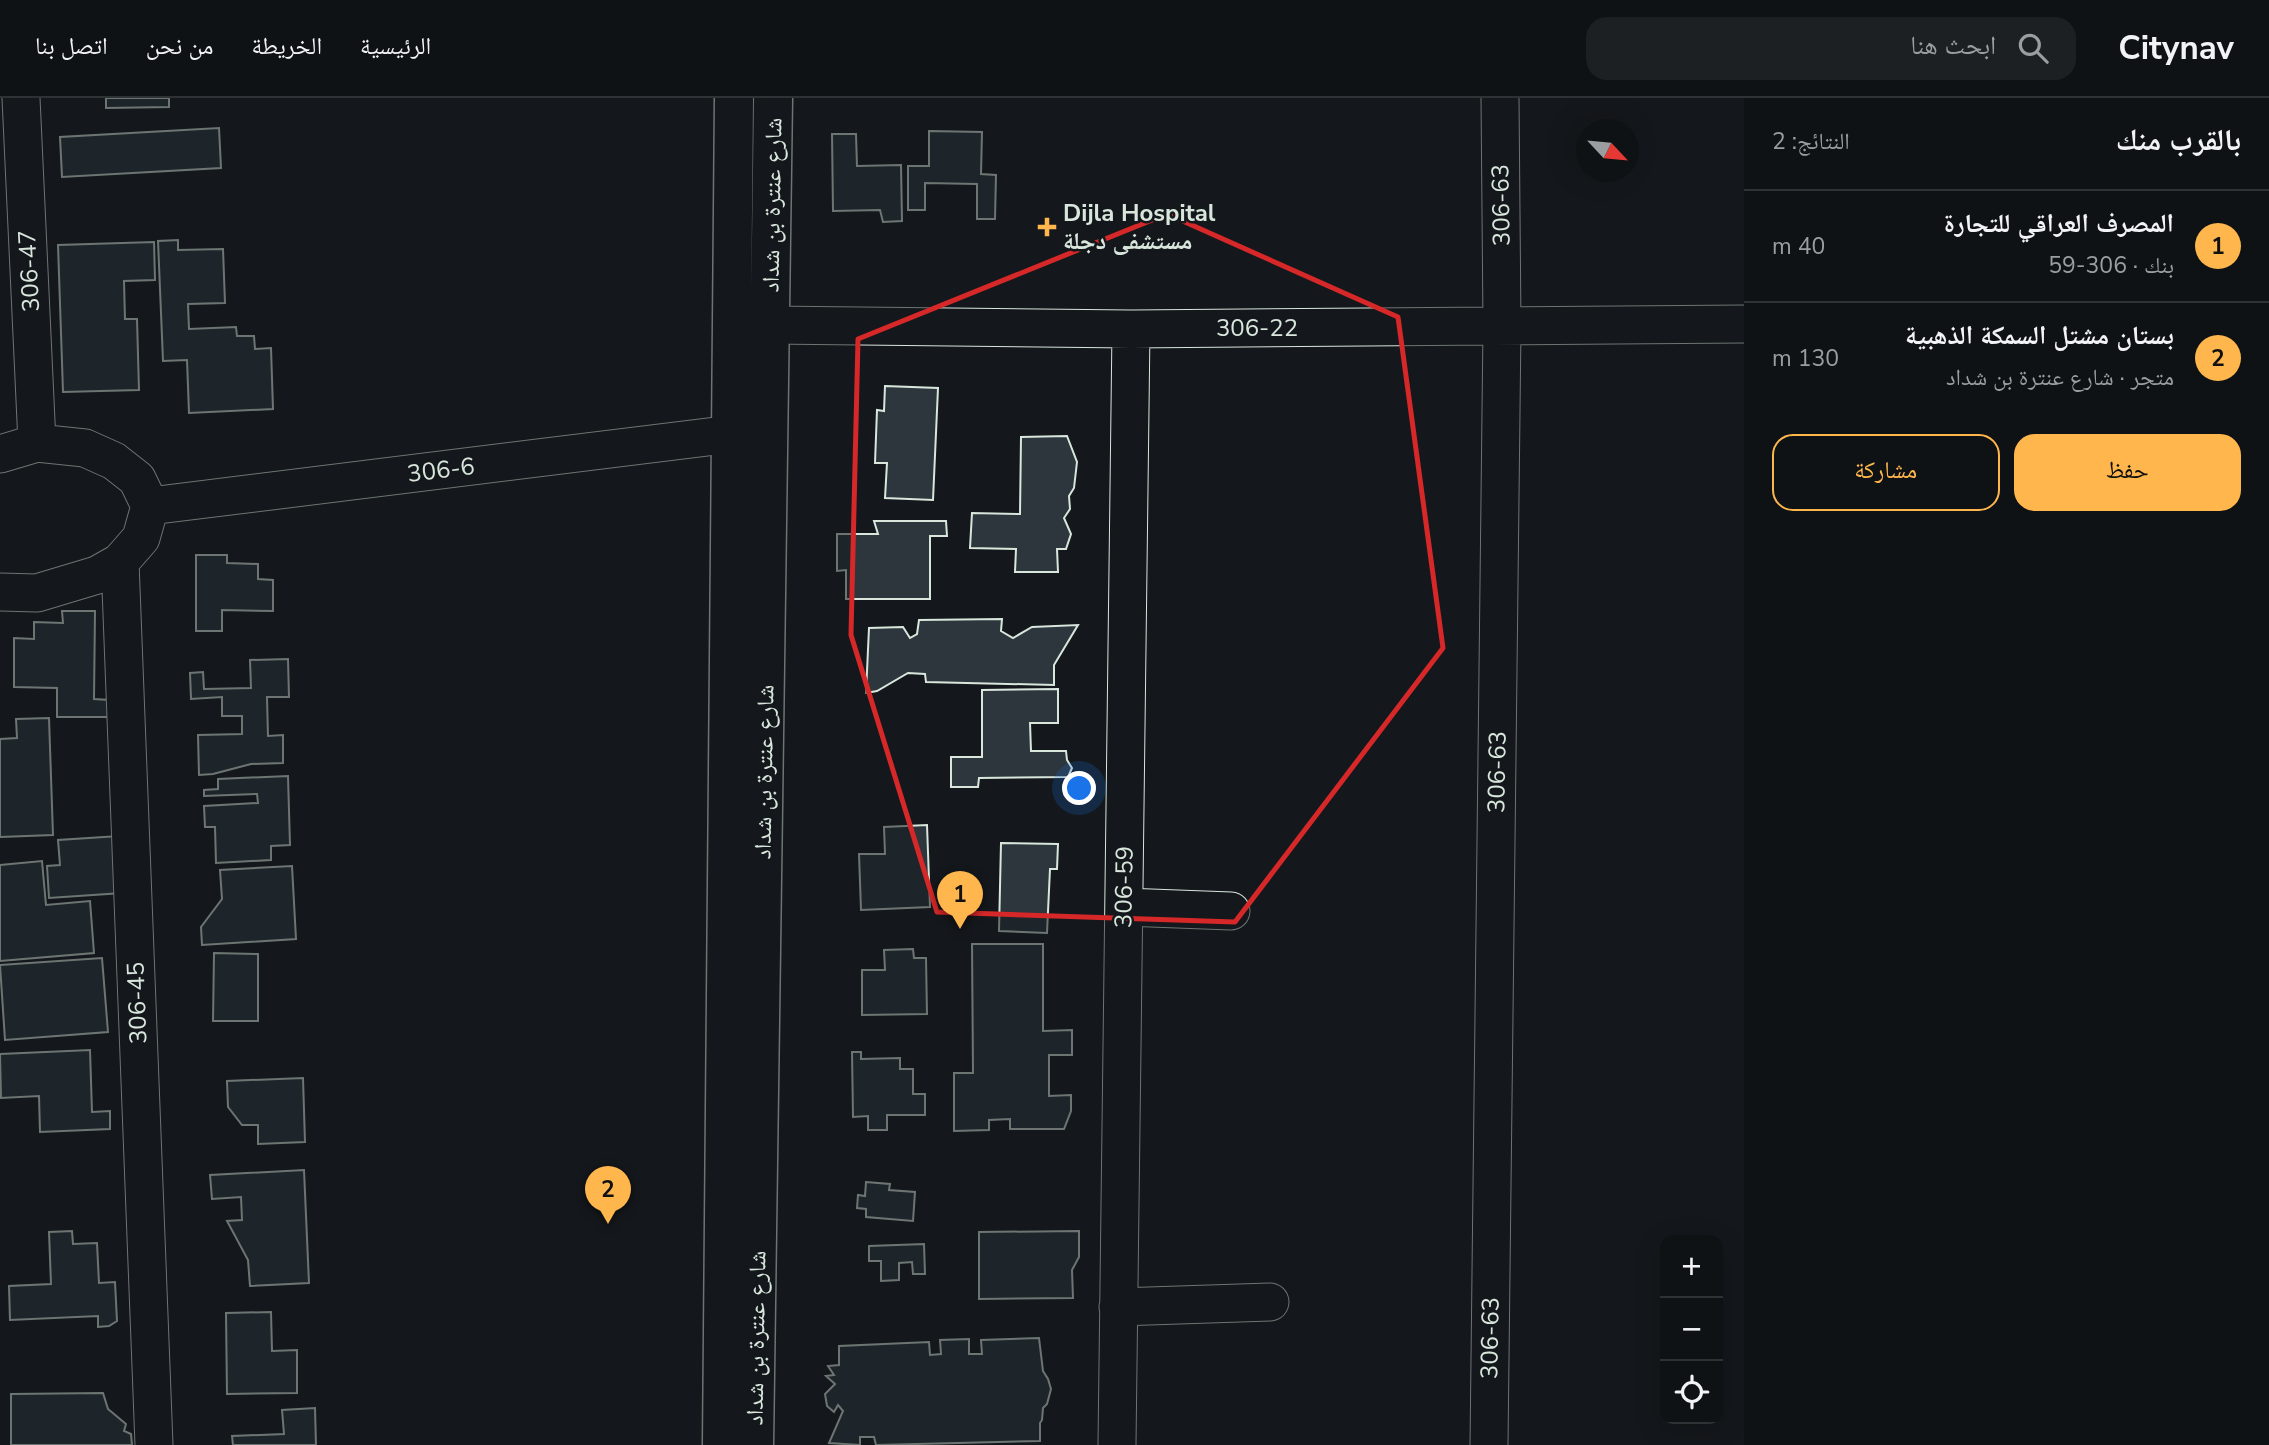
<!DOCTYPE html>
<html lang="ar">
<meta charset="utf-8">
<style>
body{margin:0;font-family:"Nunito Sans","Noto Naskh Arabic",sans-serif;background:#1d2022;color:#f1f3f6;direction:rtl}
.controls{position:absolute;right:21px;bottom:21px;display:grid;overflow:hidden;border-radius:14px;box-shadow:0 7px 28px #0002}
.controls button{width:63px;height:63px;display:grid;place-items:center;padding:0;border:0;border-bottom:2px solid #2f3234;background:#0f1215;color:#f1f3f6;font:35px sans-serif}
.compass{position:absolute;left:1576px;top:21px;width:63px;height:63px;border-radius:50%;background:#0f1215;box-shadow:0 7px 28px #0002;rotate:116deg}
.you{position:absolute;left:1080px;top:691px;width:24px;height:24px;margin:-18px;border:5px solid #fff;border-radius:50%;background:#1a73e8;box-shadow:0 0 0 10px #1a73e833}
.badge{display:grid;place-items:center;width:46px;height:46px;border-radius:50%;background:#ffb74d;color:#111;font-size:23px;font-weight:700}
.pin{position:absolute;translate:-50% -58px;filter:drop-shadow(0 2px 4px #0008)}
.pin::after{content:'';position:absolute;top:37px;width:24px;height:21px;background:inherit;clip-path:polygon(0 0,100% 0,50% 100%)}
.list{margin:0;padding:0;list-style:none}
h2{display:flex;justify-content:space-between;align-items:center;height:91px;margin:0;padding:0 28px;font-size:30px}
h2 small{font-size:23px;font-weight:400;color:#9b9ea0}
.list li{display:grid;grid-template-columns:46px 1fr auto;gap:21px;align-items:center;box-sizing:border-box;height:112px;padding:0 28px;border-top:2px solid #2f3234}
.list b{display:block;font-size:26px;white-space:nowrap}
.list p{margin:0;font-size:23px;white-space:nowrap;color:#9b9ea0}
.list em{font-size:23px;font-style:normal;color:#9b9ea0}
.actions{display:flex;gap:14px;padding:21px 28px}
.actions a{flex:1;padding:16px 0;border:2px solid #ffb74d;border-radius:21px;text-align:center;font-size:24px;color:#ffb74d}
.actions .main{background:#ffb74d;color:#111}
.icon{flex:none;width:38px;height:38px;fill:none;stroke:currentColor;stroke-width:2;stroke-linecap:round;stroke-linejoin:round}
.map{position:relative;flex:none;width:1744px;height:1347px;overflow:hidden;direction:ltr}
header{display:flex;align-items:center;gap:42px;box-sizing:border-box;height:98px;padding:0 35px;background:#0f1215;border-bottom:2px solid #2f3234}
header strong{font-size:33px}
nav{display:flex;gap:38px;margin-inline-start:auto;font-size:24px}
.search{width:490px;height:63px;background:#1d2022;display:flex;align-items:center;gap:18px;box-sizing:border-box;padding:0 24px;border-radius:21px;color:#9b9ea0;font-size:26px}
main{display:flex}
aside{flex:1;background:#0f1215}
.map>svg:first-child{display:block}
.building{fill:#2c363c;stroke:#d8e6dc;stroke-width:2}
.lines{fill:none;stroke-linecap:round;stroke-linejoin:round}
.minor-casing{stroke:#d8e6dc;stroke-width:39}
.major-casing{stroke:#d8e6dc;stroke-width:41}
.minor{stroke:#14181c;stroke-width:37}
.major{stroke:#14181c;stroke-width:38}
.marked{fill:none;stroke:#d62828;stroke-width:5;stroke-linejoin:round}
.poi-dot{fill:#ffb74d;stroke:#14181c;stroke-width:2.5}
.labels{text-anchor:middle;stroke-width:5;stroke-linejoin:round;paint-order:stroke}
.street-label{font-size:24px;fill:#d8e6dc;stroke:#14181c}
.poi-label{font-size:24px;font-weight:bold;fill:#d8e6dc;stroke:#14181c;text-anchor:start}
</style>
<header>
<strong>Citynav</strong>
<div class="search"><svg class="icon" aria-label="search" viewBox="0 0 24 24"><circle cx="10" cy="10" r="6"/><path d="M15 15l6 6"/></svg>ابحث هنا</div>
<nav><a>الرئيسية</a><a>الخريطة</a><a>من نحن</a><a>اتصل بنا</a></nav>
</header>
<main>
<aside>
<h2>بالقرب منك<small>النتائج: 2</small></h2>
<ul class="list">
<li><span class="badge">1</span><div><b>المصرف العراقي للتجارة</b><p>بنك · 306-59</p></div><em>40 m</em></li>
<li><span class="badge">2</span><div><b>بستان مشتل السمكة الذهبية</b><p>متجر · شارع عنترة بن شداد</p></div><em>130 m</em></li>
</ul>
<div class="actions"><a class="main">حفظ</a><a>مشاركة</a></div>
</aside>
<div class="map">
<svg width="1744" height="1347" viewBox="0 0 1744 1347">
<rect width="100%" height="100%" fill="#14181c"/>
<path class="building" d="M106,0H169V9L106,10Z
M219,30L221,70L62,79L60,39Z
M929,33L982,34L981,76L996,77L995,121H977V86L925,85V112H908V68H929Z
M832,36H856L857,68L901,67L902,123L883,124L880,112L833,113Z
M178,142V152L223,151L225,205L188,206L189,231L236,229L237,238H254L255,251L271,250L273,311L189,315L187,262L163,263L158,143Z
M154,144L155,182L124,183L125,221H137L139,292L63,294L58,147Z
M885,288L938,290L933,402L885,400L887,365H875L877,312L884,313Z
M1067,338L1077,364L1074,390L1069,398L1070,411L1064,420L1071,436L1066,451H1057L1058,474H1015L1016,451L970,450L972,415L1020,416L1021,339Z
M874,423H946L947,438H930V501H846V472L837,473V436H878Z
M196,457H227V465L258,466V481L273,482V513L222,512V533H196Z
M62,513H95L94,601L110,602V619H57V590L14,589V540L34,541V524L63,525Z
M1002,521L1001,533L1013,540L1032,529L1078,527L1054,567V587L926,584L925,576L908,575L877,593L866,595L869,530L903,529L910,540L917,536L919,522Z
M288,561L289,599H267L268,638L283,637V665L251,666L213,676L199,677L198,637L242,636V618H222V599L191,601L190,575L203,574L204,591L251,590L250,562Z
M1058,591V625H1030L1031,653H1066L1067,662L1072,670L1068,679L979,680L978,689H951V659H982V592Z
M49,620L53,737L0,739V641L17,640L16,621Z
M288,678L290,747L271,748V762L216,765L215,729H205L204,708L258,705L257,696L204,698V692L218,691V681Z
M927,727L930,809L861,812L859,756H885L884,729Z
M119,738L122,795L49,800L47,768L60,767L58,742Z
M1001,745L1058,746L1057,771H1050L1047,835L999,833Z
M42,763L46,807L90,803L94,855L0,863V767Z
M292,768L296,841L202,847L201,829L222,801L220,772Z
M972,846H1043V933L1072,932V957H1049V998L1071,997V1013L1064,1031H1010V1021L989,1022V1032L954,1033V975H973Z
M913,851L914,860H926L927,916L862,917V872H885L884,852Z
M214,855L258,856V923H213Z
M102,860L108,934L5,942L0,867Z
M90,952L92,1014L110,1013V1031L40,1034L39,998L1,1000L0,956Z
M852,954H861V961L900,960V971H913V996H925V1017H887V1032H868V1018L853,1019Z
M303,980L305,1044L258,1046V1027H242L228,1009L227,983Z
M304,1072L309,1185L250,1188L248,1162L227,1123L242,1122L241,1099L212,1101L210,1077Z
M866,1084L890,1086L889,1092L915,1094L913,1123L866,1119V1111L857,1110L858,1097L865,1098Z
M72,1133L73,1146L97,1145L99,1185L115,1184L117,1223L109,1228L98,1229V1218L10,1222L9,1188L51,1186L49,1134Z
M1079,1133V1159L1072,1172L1073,1200L979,1201V1134Z
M924,1146L925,1176H913L912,1164L899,1165V1182L881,1183V1163H869V1148Z
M271,1214L272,1253L297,1252V1295L227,1296L226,1215Z
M1039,1240L1043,1273L1048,1281L1051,1291L1047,1306L1043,1310L1042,1322L1040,1325V1343L876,1347L874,1339H860V1347L829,1345L843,1313L838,1307L834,1314L827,1308L825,1296L835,1286L826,1278L834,1277L828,1268L839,1267V1248L929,1244L930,1257L941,1256L940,1242L969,1241V1256H982L981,1242Z
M103,1295L108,1311L126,1326L124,1333L131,1336L132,1347H11V1296Z
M315,1310L316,1347H233L232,1338L284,1336L282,1312Z"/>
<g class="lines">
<g class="minor-casing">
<path id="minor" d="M21,0L37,345
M770,227L1131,231L1744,226
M0,356L37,345L85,350L114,363L137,381L150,408L141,440L120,464L97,477L37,495L0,494
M150,408L732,336
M120,464L154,1347
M1124,809L1231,813
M1118,1209L1270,1204
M1117,1347L1131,231
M1489,1347L1502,228L1500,0"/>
</g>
<g class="major-casing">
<path id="major" d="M722,1347L734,0
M754,1347L773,0"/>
</g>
<use href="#minor" class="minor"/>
<use href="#major" class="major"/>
</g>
<path d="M0 0H1744V1347H0ZM1167,116L1398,219L1443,550L1235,824L937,814L851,537L858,241Z" fill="#14181c" fill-opacity=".55" fill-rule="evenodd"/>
<path class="marked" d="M1167,116L1398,219L1443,550L1235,824L937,814L851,537L858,241Z"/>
<path class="poi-dot" d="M1043.5 118.5h7v7h7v7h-7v7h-7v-7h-7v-7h7z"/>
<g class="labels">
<g class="street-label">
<text transform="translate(772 107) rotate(-89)" y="8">شارع عنترة بن شداد</text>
<text transform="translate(1501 107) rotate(-91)" y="8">306-63</text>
<text transform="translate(29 173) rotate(-93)" y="8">306-47</text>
<text x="1257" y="238">306-22</text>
<text transform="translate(441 372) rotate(-7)" y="8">306-6</text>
<text transform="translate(764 674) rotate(-89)" y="8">شارع عنترة بن شداد</text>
<text transform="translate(1497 674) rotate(-89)" y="8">306-63</text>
<text transform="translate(1124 789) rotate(-89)" y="8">306-59</text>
<text transform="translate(137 905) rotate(-92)" y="8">306-45</text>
<text transform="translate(756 1240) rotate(-89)" y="8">شارع عنترة بن شداد</text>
<text transform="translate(1490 1240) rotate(-89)" y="8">306-63</text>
</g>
<g class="poi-label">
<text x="1063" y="123">Dijla Hospital<tspan x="1063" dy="28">مستشفى دجلة</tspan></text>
</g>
</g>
</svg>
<div class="controls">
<button>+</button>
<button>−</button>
<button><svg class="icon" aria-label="locate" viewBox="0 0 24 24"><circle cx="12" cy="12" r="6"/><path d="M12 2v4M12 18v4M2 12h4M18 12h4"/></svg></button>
</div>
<svg class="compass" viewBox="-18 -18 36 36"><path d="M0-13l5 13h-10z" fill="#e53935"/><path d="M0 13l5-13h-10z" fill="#9b9ea0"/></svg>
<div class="you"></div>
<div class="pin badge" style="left:960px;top:831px">1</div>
<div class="pin badge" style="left:608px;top:1126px">2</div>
</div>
</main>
